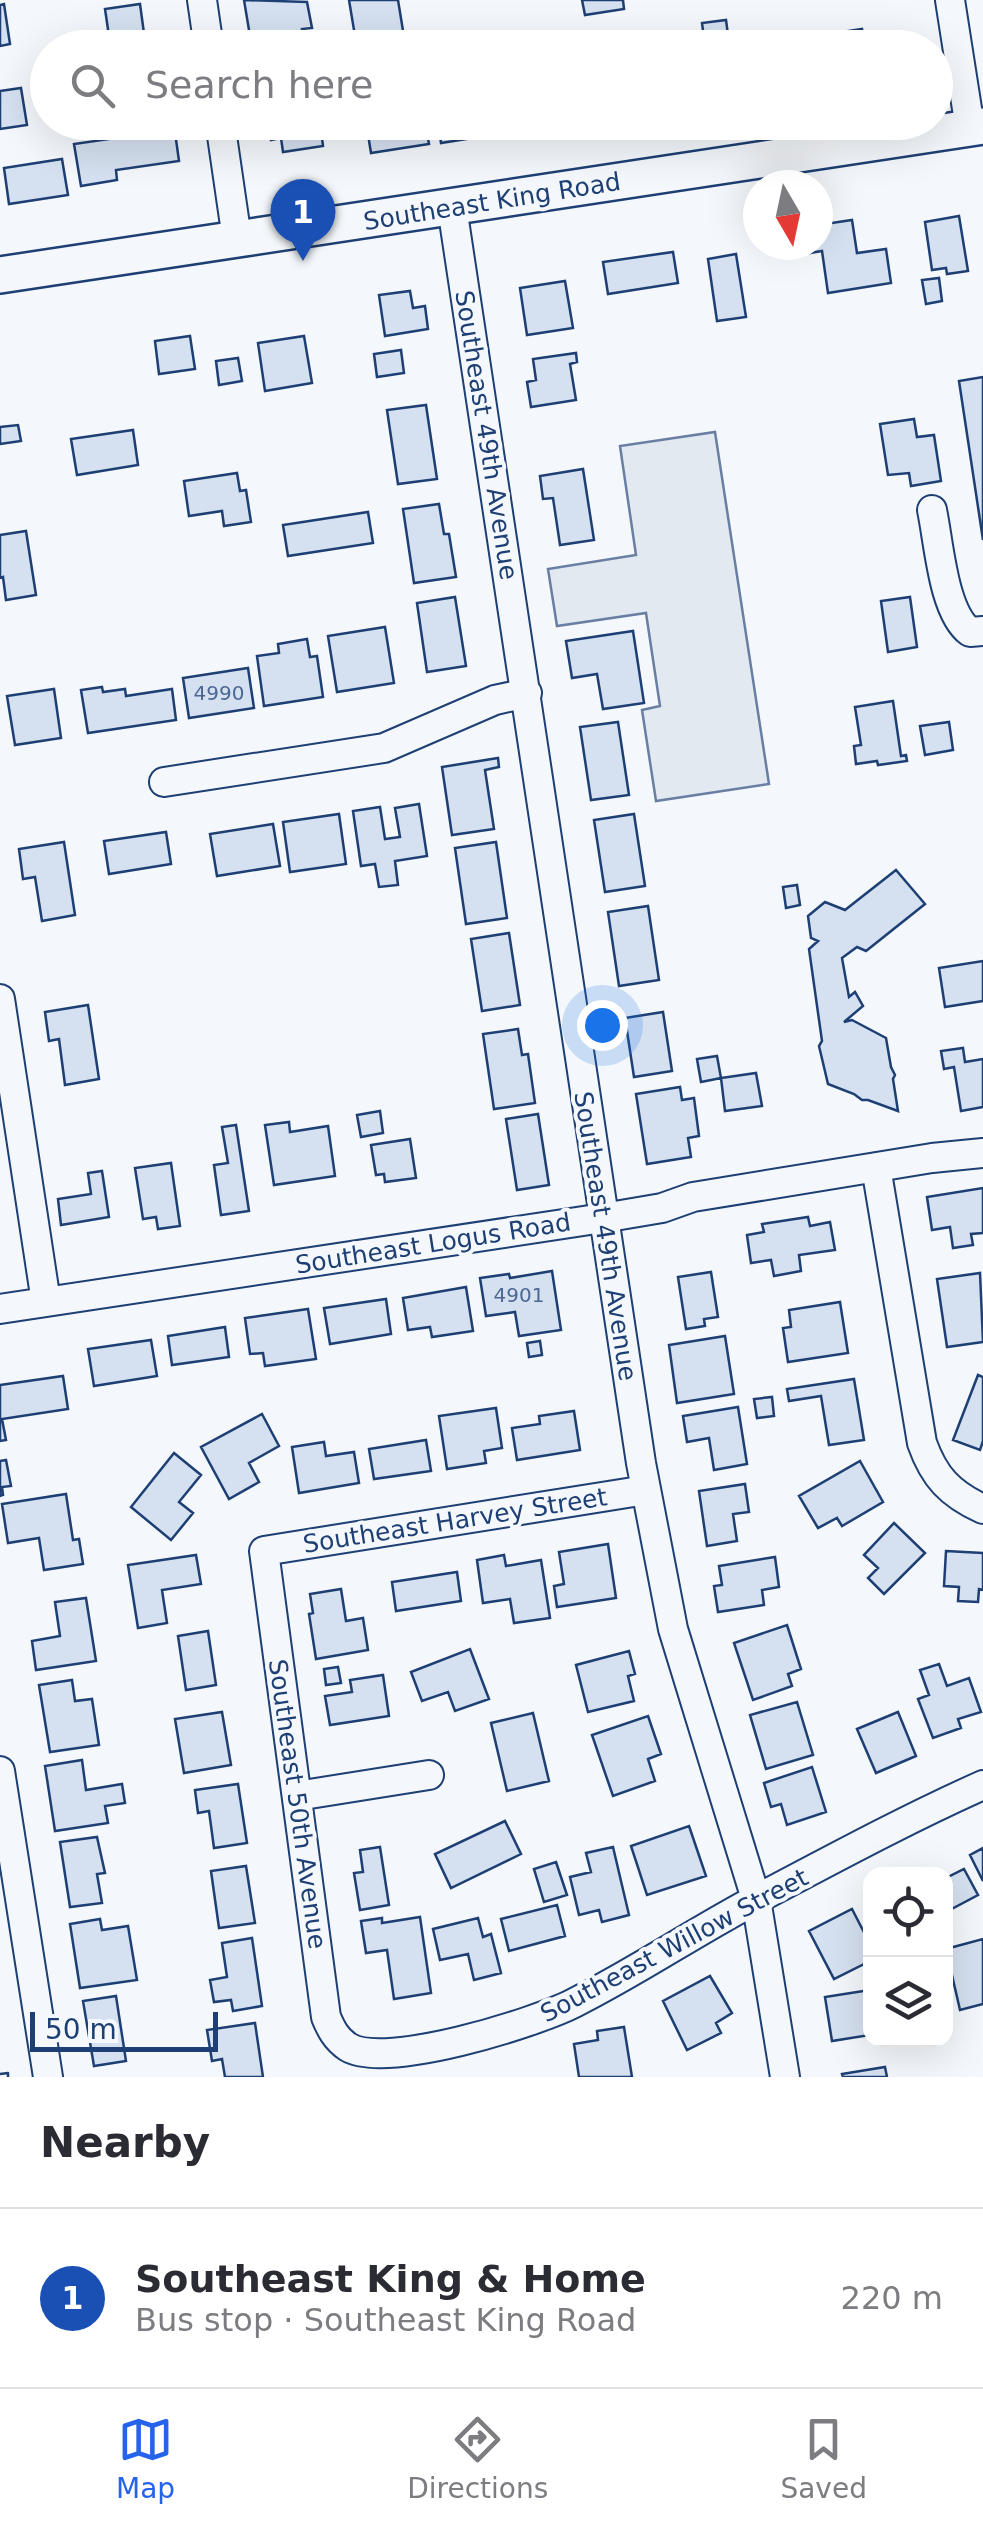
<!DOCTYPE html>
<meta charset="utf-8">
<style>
body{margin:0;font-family:"DejaVu Sans",sans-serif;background:#f7f7f7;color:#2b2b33}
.controls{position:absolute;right:30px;bottom:30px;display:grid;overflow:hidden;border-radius:20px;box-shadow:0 10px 40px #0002}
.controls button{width:90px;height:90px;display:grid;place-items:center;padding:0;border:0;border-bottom:2px solid #e1e1e2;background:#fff;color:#2b2b33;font:50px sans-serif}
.compass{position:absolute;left:743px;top:170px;width:90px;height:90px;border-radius:50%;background:#fff;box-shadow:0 10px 40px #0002;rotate:171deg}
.scale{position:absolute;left:30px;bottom:25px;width:188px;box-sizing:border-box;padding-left:10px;border:5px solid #1d3f73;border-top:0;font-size:28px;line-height:35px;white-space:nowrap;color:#1d3f73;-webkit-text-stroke:8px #f4f7fb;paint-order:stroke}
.you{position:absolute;left:602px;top:1025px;width:35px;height:35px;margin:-25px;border:8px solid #fff;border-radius:50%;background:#1a73e8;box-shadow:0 0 0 15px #1a73e833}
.badge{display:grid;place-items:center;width:65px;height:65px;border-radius:50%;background:#2563eb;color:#fff;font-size:32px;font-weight:700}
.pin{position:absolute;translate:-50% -82px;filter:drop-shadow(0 2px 5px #0008)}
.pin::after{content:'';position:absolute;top:52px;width:35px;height:30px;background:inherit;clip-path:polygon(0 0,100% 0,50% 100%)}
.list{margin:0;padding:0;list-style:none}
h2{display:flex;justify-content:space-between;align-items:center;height:130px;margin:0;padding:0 40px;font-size:42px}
h2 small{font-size:32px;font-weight:400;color:#7c7c81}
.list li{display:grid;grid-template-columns:65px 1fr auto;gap:30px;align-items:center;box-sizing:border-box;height:180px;padding:0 40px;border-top:2px solid #e1e1e2}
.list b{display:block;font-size:38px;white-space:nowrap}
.list p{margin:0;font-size:32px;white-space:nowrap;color:#7c7c81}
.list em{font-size:32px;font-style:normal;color:#7c7c81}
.icon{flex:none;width:55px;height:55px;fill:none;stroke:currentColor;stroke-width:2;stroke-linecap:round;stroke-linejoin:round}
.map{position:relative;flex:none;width:983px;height:2077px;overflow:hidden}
.search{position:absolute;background:#fff;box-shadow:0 10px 40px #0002;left:30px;right:30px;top:30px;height:110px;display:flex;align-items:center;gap:25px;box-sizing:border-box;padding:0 35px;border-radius:55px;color:#7c7c81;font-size:38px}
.sheet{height:310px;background:#fff}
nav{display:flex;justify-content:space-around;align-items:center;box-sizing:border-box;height:140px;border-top:2px solid #e1e1e2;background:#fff;font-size:28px;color:#7c7c81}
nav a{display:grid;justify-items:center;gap:5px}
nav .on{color:#2563eb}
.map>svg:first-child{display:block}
.green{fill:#e3e9f0;stroke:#687fa3;stroke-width:2.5}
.building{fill:#d5e0f0;stroke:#1d3f73;stroke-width:2.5}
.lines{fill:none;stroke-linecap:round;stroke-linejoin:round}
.minor-casing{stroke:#1d3f73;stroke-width:32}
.major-casing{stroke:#1d3f73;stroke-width:40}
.minor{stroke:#f4f7fb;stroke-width:28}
.major{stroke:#f4f7fb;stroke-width:35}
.fence{stroke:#1d3f73;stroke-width:2.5;stroke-dasharray:12 5;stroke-linecap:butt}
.labels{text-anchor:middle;stroke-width:8;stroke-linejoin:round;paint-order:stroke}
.number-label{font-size:20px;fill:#4b6792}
.street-label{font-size:25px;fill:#1d3f73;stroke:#f4f7fb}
</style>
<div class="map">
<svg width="983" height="2077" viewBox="0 0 983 2077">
<rect width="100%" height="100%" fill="#f4f7fb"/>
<path class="green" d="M715,432L769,784L656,801L642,710L660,706L646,613L557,626L548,569L636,555L620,446Z"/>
<path class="building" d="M244,0L307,2L312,28L302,29L304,42L252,48Z
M349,0H398L405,43L357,48Z
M582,0H623L624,9L585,15Z
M4,4L10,44L0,46V5Z
M140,4L146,48H103L101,37L109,36L105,9Z
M726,20L728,35L704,38L702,23Z
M862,29L865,45L850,47L848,31Z
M633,34L635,48H598L596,39Z
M774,37L776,48H724V45Z
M21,88L27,125L0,129V91Z
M269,122H320L323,146L283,152L281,138L271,140Z
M366,122H425L429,144L371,153Z
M438,122H496L498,134L441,143Z
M174,125L179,161L116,170L117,180L81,186L74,144L144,134V129Z
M62,159L68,195L9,204L4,168Z
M959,216L968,271L947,274L946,268L932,270L925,222Z
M852,220L857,253L886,249L891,283L828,293L822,251L810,253L809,245H818V225Z
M673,252L678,283L608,294L603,262Z
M736,254L746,317L717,321L708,259Z
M939,278L942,301L926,304L922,280Z
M565,281L573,328L527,335L520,288Z
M410,291L413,308L425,306L428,329L385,336L379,295Z
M190,336L195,369L159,374L155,341Z
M304,336L312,383L265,391L258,343Z
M401,350L404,373L377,377L374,354Z
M576,353L577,362L570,364L576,400L531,407L527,382L536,380L533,359Z
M238,358L242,381L219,385L216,361Z
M983,377V540L959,381Z
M426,405L437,479L398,484L387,410Z
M914,419L917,437L934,435L941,481L911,486L909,473L888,475L880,424Z
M18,425L21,441L0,444V427Z
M133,430L138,465L77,475L71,439Z
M583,469L594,540L560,545L553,498L543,499L540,476Z
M237,473L240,491L246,490L251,522L224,526L222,511L189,516L184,481Z
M439,504L444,534H449L456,577L414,583L403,509Z
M368,512L373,543L288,556L283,525Z
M26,531L36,595L6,600L3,577L0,578V535Z
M455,597L466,666L427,672L417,603Z
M910,597L917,647L888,652L881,601Z
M385,627L394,683L337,692L328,636Z
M633,631L644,703L603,709L597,674L572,678L566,641Z
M307,639L310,657L317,656L323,697L264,706L257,656L279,653L278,644Z
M248,668L254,708L189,718L183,678Z
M102,687L103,692L125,689L126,696L172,689L176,720L88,733L81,690Z
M54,689L61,738L15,745L7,696Z
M893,701L901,756L906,755L907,761L878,765L877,761L856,764L854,746L861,745L855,707Z
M618,722L629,795L591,800L580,727Z
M949,722L953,750L925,755L920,726Z
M498,758L499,767L485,770L494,829L452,835L442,767Z
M419,804L427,856L395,861L398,885L379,887L375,864L361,866L353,811L380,807L385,839L400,837L395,808Z
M339,814L346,864L290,872L283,822Z
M634,814L645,886L605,892L594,820Z
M273,824L280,866L217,876L210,834Z
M166,832L171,864L109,874L104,841Z
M64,842L75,915L42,921L35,877L23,879L19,849Z
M496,842L507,918L466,924L455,848Z
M896,870L925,904L866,951L857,947L842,958L849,997L855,992L863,1006L844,1022L852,1020L886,1038L891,1067L895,1075L893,1079L898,1111L868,1100H862L854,1094L828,1084L819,1046L822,1041L809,949L818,941L811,938L808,916L825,902L845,910Z
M797,885L800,905L786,908L783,887Z
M648,906L659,980L619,986L608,912Z
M509,933L520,1005L482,1011L471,939Z
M983,961V1001L945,1007L939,968Z
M88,1005L99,1079L65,1085L59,1039L49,1041L45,1012Z
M663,1012L672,1071L634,1077L625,1018Z
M518,1029L522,1055L528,1054L535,1103L494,1109L483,1034Z
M963,1048L965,1062L983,1059V1107L961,1111L954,1067L944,1069L941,1051Z
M717,1056L721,1078L701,1082L697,1059Z
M756,1073L762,1106L725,1111L721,1078Z
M680,1087L682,1100L694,1098L699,1136L688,1138L691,1157L647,1164L636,1094Z
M380,1111L383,1133L361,1137L357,1115Z
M538,1114L549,1185L517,1190L506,1119Z
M289,1122L290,1132L328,1126L335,1176L274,1185L265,1125Z
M236,1125L249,1211L221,1215L214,1165L228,1163L222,1127Z
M410,1139L416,1178L385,1182L384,1174L376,1175L371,1145Z
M171,1163L180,1226L158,1229L156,1217L143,1219L135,1168Z
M102,1171L109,1217L61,1225L58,1199L91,1194L88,1173Z
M983,1188V1233L971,1234L973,1245L953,1248L950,1227L932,1230L927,1197Z
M808,1217L810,1226L830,1222L835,1250L799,1255L801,1271L774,1276L771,1260L751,1263L747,1235L764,1232L762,1224Z
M552,1271L561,1330L519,1336L515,1312L486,1316L480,1278L509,1274L510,1278Z
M711,1272L718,1317L704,1319L705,1326L686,1329L678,1277Z
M980,1273L983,1342L947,1347L937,1279Z
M466,1287L473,1331L432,1337L430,1327L408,1330L403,1298Z
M386,1299L391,1334L330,1344L324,1308Z
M840,1302L848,1353L788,1362L783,1328L791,1327L789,1310Z
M308,1309L316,1359L265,1366L263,1353L250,1354L245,1318Z
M225,1327L229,1357L172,1365L168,1336Z
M725,1336L734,1394L677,1403L669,1345Z
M151,1340L157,1376L94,1386L88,1349Z
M540,1341L542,1355L529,1357L527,1343Z
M978,1375L983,1377V1441L980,1450L953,1440Z
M63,1376L68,1409L2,1419L6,1440L0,1441V1385Z
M854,1379L864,1440L829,1445L821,1396L789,1401L787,1389Z
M772,1397L774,1416L757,1418L754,1399Z
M738,1407L747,1464L714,1470L709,1438L687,1442L683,1416Z
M496,1408L502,1448L484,1451L486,1463L447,1469L439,1416Z
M574,1411L580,1450L517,1460L512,1428L540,1424L539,1416Z
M262,1414L279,1446L249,1463L259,1482L229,1499L201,1447Z
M426,1440L431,1471L374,1479L369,1449Z
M324,1442L326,1456L354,1452L359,1483L299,1493L292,1447Z
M174,1453L201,1475L179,1502L193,1513L171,1540L131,1507Z
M6,1460L11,1486L2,1487L3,1495L0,1496V1461Z
M860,1461L883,1502L842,1526L837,1518L818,1528L799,1496Z
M745,1484L749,1512L733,1514L737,1541L707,1546L699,1491Z
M66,1494L73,1540L79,1539L83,1564L44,1570L39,1538L8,1543L2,1504Z
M894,1523L925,1553L884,1594L868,1578L878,1568L864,1555Z
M608,1544L616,1598L557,1607L554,1586L564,1584L559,1552Z
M946,1551L983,1553V1590L979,1589L978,1602L958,1601L959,1587L944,1586Z
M196,1555L201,1584L162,1590L167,1623L138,1628L128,1565Z
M504,1555L506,1566L541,1560L550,1618L514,1623L510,1599L483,1603L477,1560Z
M775,1557L779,1587L762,1590L764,1605L718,1612L714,1586L722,1585L719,1566Z
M457,1572L461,1601L396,1611L392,1582Z
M341,1589L346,1621L363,1618L368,1650L316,1659L309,1614L313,1613L310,1594Z
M86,1598L96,1661L36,1670L32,1641L60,1636L55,1602Z
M787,1625L801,1669L788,1674L792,1686L753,1700L734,1643Z
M208,1631L216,1685L186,1690L178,1636Z
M470,1649L489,1699L455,1711L448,1692L422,1701L411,1672Z
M629,1651L635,1674L628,1676L634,1701L588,1712L576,1665Z
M939,1664L947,1686L969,1678L981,1712L958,1719L961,1728L933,1738L918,1699L929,1695L920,1670Z
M338,1667L341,1683L326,1685L324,1669Z
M383,1675L389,1716L330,1725L325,1696L352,1692L350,1680Z
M72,1680L75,1701L92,1699L99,1745L50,1752L39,1685Z
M797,1702L813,1755L766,1769L750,1715Z
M222,1712L231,1765L184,1773L175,1719Z
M898,1712L916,1756L876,1773L857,1729Z
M533,1713L549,1781L507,1791L491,1723Z
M648,1716L661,1754L648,1759L655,1781L613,1796L592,1735Z
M82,1760L86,1790L122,1784L125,1803L105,1806L108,1823L55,1831L45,1766Z
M812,1767L826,1812L787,1825L781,1804L771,1807L764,1783Z
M238,1784L247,1843L214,1848L209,1811L198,1813L195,1790Z
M505,1821L521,1854L451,1888L435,1854Z
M689,1826L706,1876L647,1895L631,1846Z
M97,1837L105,1873L97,1874L102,1903L70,1907L60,1842Z
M380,1847L389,1905L360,1910L354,1873L363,1872L360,1850Z
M613,1847L629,1915L602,1922L599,1910L579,1915L570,1877L591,1872L586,1853Z
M983,1848V1881L970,1855Z
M556,1862L567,1895L544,1902L534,1869Z
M246,1866L255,1923L219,1928L211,1871Z
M964,1869L978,1895L946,1912V1878Z
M557,1905L565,1936L509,1951L501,1919Z
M852,1909L870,1944V1961L834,1979L809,1931Z
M420,1917L431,1993L394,1999L387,1950L366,1953L361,1921L382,1918V1923Z
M478,1918L483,1937L491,1934L501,1973L474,1980L468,1954L440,1960L433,1929Z
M100,1919L102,1930L128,1926L137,1980L80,1988L70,1924Z
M252,1938L262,2006L233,2011L231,2000L214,2002L210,1980L227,1977L222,1943Z
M983,1939V2004L960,2010L946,1949Z
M710,1976L732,2013L716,2023L721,2033L687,2050L663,2001Z
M870,1990V2035L832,2041L825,1997Z
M116,1996L126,2061L94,2066L83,2001Z
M255,2023L263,2077H225L222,2059L212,2061L207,2030Z
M624,2027L632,2077H579L574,2044L598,2040L597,2031Z
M885,2067L887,2077H843L842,2074Z"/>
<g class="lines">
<g class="minor-casing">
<path id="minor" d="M202,0L209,48
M950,0L970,128
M220,122L237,239
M452,207L641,1463L673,1629L756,1899L785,2077
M932,510C939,543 943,612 970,632L983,631
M164,782L384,748L495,700L527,693
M0,999L46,1302
M876,1167L922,1443C934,1477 950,1494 983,1509
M0,1309L603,1218L662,1208L693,1197L932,1158L983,1153
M646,1490L264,1551L326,2017C331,2029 336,2039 348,2047C385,2070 535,2023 574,2003C638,1971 696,1931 759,1898C833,1859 907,1819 983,1785
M0,1771L48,2077
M297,1796L429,1775"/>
</g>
<g class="major-casing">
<path id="major" d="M0,275L983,126"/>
</g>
<use href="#minor" class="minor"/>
<use href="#major" class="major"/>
<path class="fence" d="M0,2074L8,2073V2077"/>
</g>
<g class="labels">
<g class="number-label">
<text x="219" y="700">4990</text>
<text x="519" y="1302">4901</text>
</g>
<g class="street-label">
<text transform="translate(492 201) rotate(-9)" y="9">Southeast King Road</text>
<text transform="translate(487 435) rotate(81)" y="9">Southeast 49th Avenue</text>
<text transform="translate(606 1236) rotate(81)" y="9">Southeast 49th Avenue</text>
<text transform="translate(433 1243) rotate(-9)" y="9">Southeast Logus Road</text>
<text transform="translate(455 1520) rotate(-9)" y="9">Southeast Harvey Street</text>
<text transform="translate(298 1804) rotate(82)" y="9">Southeast 50th Avenue</text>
<text transform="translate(674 1945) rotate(-28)" y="9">Southeast Willow Street</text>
</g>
</g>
</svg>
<div class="controls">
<button><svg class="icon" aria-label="locate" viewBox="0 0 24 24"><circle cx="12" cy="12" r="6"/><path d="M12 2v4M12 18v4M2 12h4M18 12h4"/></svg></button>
<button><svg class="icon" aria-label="layers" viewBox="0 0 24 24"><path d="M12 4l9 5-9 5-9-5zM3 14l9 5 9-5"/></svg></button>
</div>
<svg class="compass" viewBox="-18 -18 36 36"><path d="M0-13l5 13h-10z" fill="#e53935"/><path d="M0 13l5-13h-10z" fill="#7c7c81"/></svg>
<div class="scale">50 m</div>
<div class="you"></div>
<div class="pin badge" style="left:303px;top:261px;background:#1a4fb4">1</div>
<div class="search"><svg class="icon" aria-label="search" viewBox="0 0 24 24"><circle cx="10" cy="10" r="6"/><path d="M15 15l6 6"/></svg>Search here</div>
</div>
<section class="sheet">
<h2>Nearby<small></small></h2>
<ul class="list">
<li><span class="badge" style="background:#1a4fb4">1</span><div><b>Southeast King &amp; Home</b><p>Bus stop · Southeast King Road</p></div><em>220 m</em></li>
</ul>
</section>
<nav>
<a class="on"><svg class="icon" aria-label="map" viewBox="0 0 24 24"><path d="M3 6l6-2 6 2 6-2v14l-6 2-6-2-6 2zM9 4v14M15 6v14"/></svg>Map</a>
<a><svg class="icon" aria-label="directions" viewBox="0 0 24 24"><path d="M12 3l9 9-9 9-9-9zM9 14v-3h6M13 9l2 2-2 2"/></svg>Directions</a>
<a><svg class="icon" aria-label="saved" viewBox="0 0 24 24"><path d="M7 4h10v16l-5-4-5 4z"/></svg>Saved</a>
</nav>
